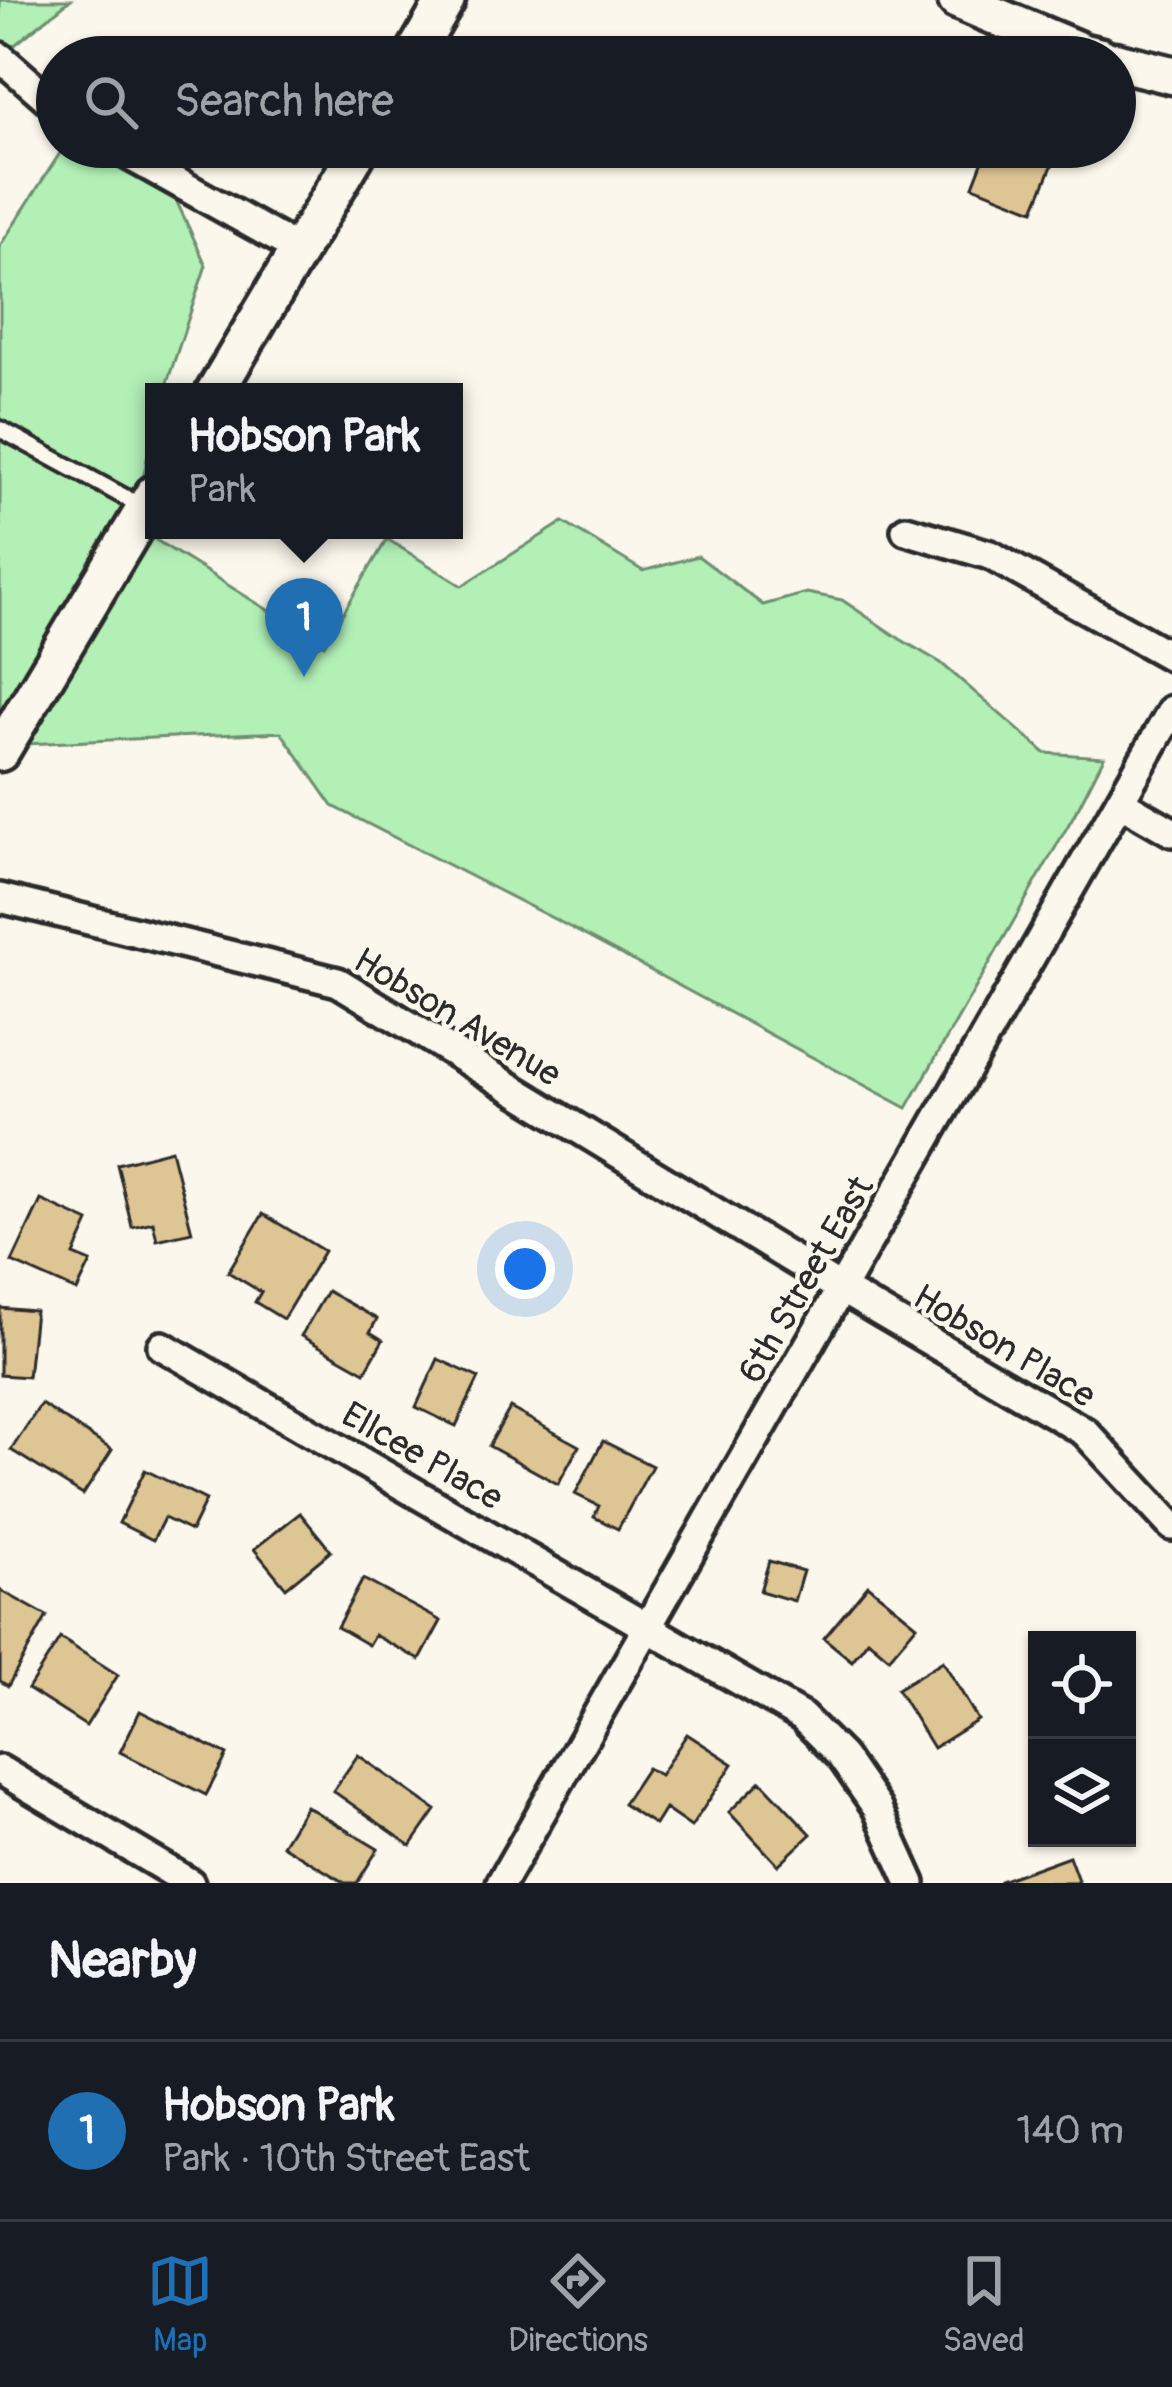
<!DOCTYPE html>
<meta charset="utf-8">
<style>
body{margin:0;font-family:Pangolin,sans-serif;background:#20242c;color:#f1f3f6}
.controls{position:absolute;right:36px;bottom:36px;display:grid;overflow:hidden;border-radius:0px;box-shadow:0 3px 9px #0004}
.controls button{width:108px;height:108px;display:grid;place-items:center;padding:0;border:0;border-bottom:3px solid #363941;background:#171b24;color:#f1f3f6;font:60px sans-serif}
.you{position:absolute;left:525px;top:1269px;width:42px;height:42px;margin:-30px;border:9px solid #fff;border-radius:50%;background:#1a73e8;box-shadow:0 0 0 18px #1a73e833}
.badge{display:grid;place-items:center;width:78px;height:78px;border-radius:50%;background:#1f6fb2;color:#fff;font-size:39px;font-weight:700}
.pin{position:absolute;translate:-50% -99px;filter:drop-shadow(0 3px 6px #0008)}
.pin::after{content:'';position:absolute;top:63px;width:42px;height:36px;background:inherit;clip-path:polygon(0 0,100% 0,50% 100%)}
.popup{position:absolute;left:145px;top:383px;width:318px;height:156px;box-sizing:border-box;display:grid;place-content:center;border-radius:0px;background:#171b24;filter:drop-shadow(0 3px 9px #0005);font-size:39px;white-space:nowrap;color:#9ea1a6}
.popup b{font-size:45px;color:#f1f3f6}
.popup::after{content:'';position:absolute;left:50%;top:100%;margin-left:-24px;border:24px solid transparent;border-top-color:#171b24}
.list{margin:0;padding:0;list-style:none}
h2{display:flex;justify-content:space-between;align-items:center;height:156px;margin:0;padding:0 48px;font-size:51px}
h2 small{font-size:39px;font-weight:400;color:#9ea1a6}
.list li{display:grid;grid-template-columns:78px 1fr auto;gap:36px;align-items:center;box-sizing:border-box;height:180px;padding:0 48px;border-top:3px solid #363941}
.list b{display:block;font-size:45px;white-space:nowrap}
.list p{margin:0;font-size:39px;white-space:nowrap;color:#9ea1a6}
.list em{font-size:39px;font-style:normal;color:#9ea1a6}
.icon{flex:none;width:66px;height:66px;fill:none;stroke:currentColor;stroke-width:2;stroke-linecap:round;stroke-linejoin:round}
.map{position:relative;flex:none;width:1172px;height:1883px;overflow:hidden}
.search{position:absolute;background:#171b24;box-shadow:0 3px 9px #0004;left:36px;right:36px;top:36px;height:132px;display:flex;align-items:center;gap:30px;box-sizing:border-box;padding:0 42px;border-radius:66px;color:#9ea1a6;font-size:45px}
.sheet{height:336px;background:#171b24}
nav{display:flex;justify-content:space-around;align-items:center;box-sizing:border-box;height:168px;border-top:3px solid #363941;background:#171b24;font-size:33px;color:#9ea1a6}
nav a{display:grid;justify-items:center;gap:6px}
nav .on{color:#1f6fb2}
.map>svg:first-child{display:block}
.green{fill:#b2f0b6;stroke:#6e8e70;stroke-width:3}
.building{fill:#dec594;stroke:#2b2b2b;stroke-width:3}
.lines{fill:none;stroke-linecap:round;stroke-linejoin:round}
.lane-casing{stroke:#2b2b2b;stroke-width:22}
.street-casing{stroke:#2b2b2b;stroke-width:36}
.secondary-casing{stroke:#2b2b2b;stroke-width:45}
.lane{stroke:#fbf7ec;stroke-width:14}
.street{stroke:#fbf7ec;stroke-width:27}
.secondary{stroke:#fbf7ec;stroke-width:36}
.labels{text-anchor:middle;stroke-width:9;stroke-linejoin:round;paint-order:stroke}
.street-label{font-size:36px;fill:#2b2b2b;stroke:#fbf7ec}
</style>
<div class="map">
<svg width="1172" height="1883" viewBox="0 0 1172 1883">
<rect width="100%" height="100%" fill="#fbf7ec"/>
<filter id="ink" filterUnits="userSpaceOnUse"><feTurbulence type="fractalNoise" baseFrequency=".00833" numOctaves="2"/><feDisplacementMap in="SourceGraphic" scale="24" xChannelSelector="R" yChannelSelector="G"/><feConvolveMatrix kernelMatrix="1 2 1 2 8 2 1 2 1" color-interpolation-filters="sRGB"/></filter>
<g filter="url(#ink)">
<path class="green" d="M0,0H70L0,57Z
M62,150L165,176L206,265L164,392H154C154,437 141,482 135,527L324,645L387,539L462,586L563,522L643,571L698,556L763,605L807,593L842,600L900,639L941,663L1045,753L1104,757L1078,808L907,1108L562,923L333,806L281,732L5,745L0,752V246Z"/>
<path class="building" d="M988,147H1019L1054,161L1034,210L973,186Z
M171,1150L192,1232L157,1240L153,1222L132,1227L117,1164Z
M41,1200L89,1222L74,1255L91,1262L77,1291L12,1262Z
M263,1214L324,1251L283,1319L255,1302L261,1292L228,1272Z
M327,1291L377,1319L370,1332L383,1340L365,1372L301,1336Z
M0,1308L35,1311L28,1377L0,1375Z
M438,1359L479,1378L456,1426L416,1407Z
M41,1404L112,1450L83,1495L11,1450Z
M510,1408L579,1446L558,1484L489,1446Z
M603,1441L652,1466L618,1529L594,1517L599,1506L575,1494Z
M145,1470L206,1500L191,1531L164,1518L153,1540L119,1523Z
M300,1513L331,1551L286,1588L254,1549Z
M769,1561L803,1571L794,1601L760,1591Z
M363,1579L441,1621L420,1660L374,1635L368,1645L337,1627Z
M868,1585L917,1625L889,1658L868,1640L852,1661L824,1638Z
M0,1590L47,1616L8,1686L0,1681Z
M60,1638L118,1675L86,1726L28,1689Z
M943,1661L978,1720L933,1748L897,1689Z
M140,1711L227,1755L206,1795L120,1752Z
M687,1734L733,1764L691,1827L665,1809L655,1825L623,1804L647,1768L660,1775Z
M358,1755L436,1810L411,1846L333,1791Z
M761,1781L811,1834L778,1865L729,1812Z
M306,1806L378,1849L357,1883H345L282,1845Z
M1069,1856L1079,1883H1001L1000,1881Z"/>
<g class="lines">
<g class="lane-casing">
<path id="lane" d="M0,429L141,506"/>
</g>
<g class="street-casing">
<path id="street" d="M0,57L57,107
M114,147L299,250
M906,530L990,555L1172,657
M1120,802L1172,832
M0,898L338,982L841,1289L1085,1432L1172,1526
M162,1346L802,1717L841,1756L877,1808L911,1883
M0,1770L190,1883
M501,1883L1172,710"/>
</g>
<g class="secondary-casing">
<path id="secondary" d="M957,0L1084,53L1101,57
M413,57L446,0
M1115,61L1172,75
M215,392L360,147
M0,752L154,494"/>
</g>
<use href="#lane" class="lane"/>
<use href="#street" class="street"/>
<use href="#secondary" class="secondary"/>
</g>
</g>
<g class="labels">
<g class="street-label">
<text transform="translate(458 1016) rotate(31)" y="13">Hobson Avenue</text>
<text transform="translate(805 1279) rotate(-60)" y="13">6th Street East</text>
<text transform="translate(1005 1345) rotate(31)" y="13">Hobson Place</text>
<text transform="translate(423 1455) rotate(30)" y="13">Ellcee Place</text>
</g>
</g>
</svg>
<div class="controls">
<button><svg class="icon" aria-label="locate" viewBox="0 0 24 24"><circle cx="12" cy="12" r="6"/><path d="M12 2v4M12 18v4M2 12h4M18 12h4"/></svg></button>
<button><svg class="icon" aria-label="layers" viewBox="0 0 24 24"><path d="M12 4l9 5-9 5-9-5zM3 14l9 5 9-5"/></svg></button>
</div>
<div class="you"></div>
<div class="pin badge" style="left:304px;top:677px">1</div>
<div class="popup"><b>Hobson Park</b>Park</div>
<div class="search"><svg class="icon" aria-label="search" viewBox="0 0 24 24"><circle cx="10" cy="10" r="6"/><path d="M15 15l6 6"/></svg>Search here</div>
</div>
<section class="sheet">
<h2>Nearby<small></small></h2>
<ul class="list">
<li><span class="badge">1</span><div><b>Hobson Park</b><p>Park · 10th Street East</p></div><em>140 m</em></li>
</ul>
</section>
<nav>
<a class="on"><svg class="icon" aria-label="map" viewBox="0 0 24 24"><path d="M3 6l6-2 6 2 6-2v14l-6 2-6-2-6 2zM9 4v14M15 6v14"/></svg>Map</a>
<a><svg class="icon" aria-label="directions" viewBox="0 0 24 24"><path d="M12 3l9 9-9 9-9-9zM9 14v-3h6M13 9l2 2-2 2"/></svg>Directions</a>
<a><svg class="icon" aria-label="saved" viewBox="0 0 24 24"><path d="M7 4h10v16l-5-4-5 4z"/></svg>Saved</a>
</nav>
